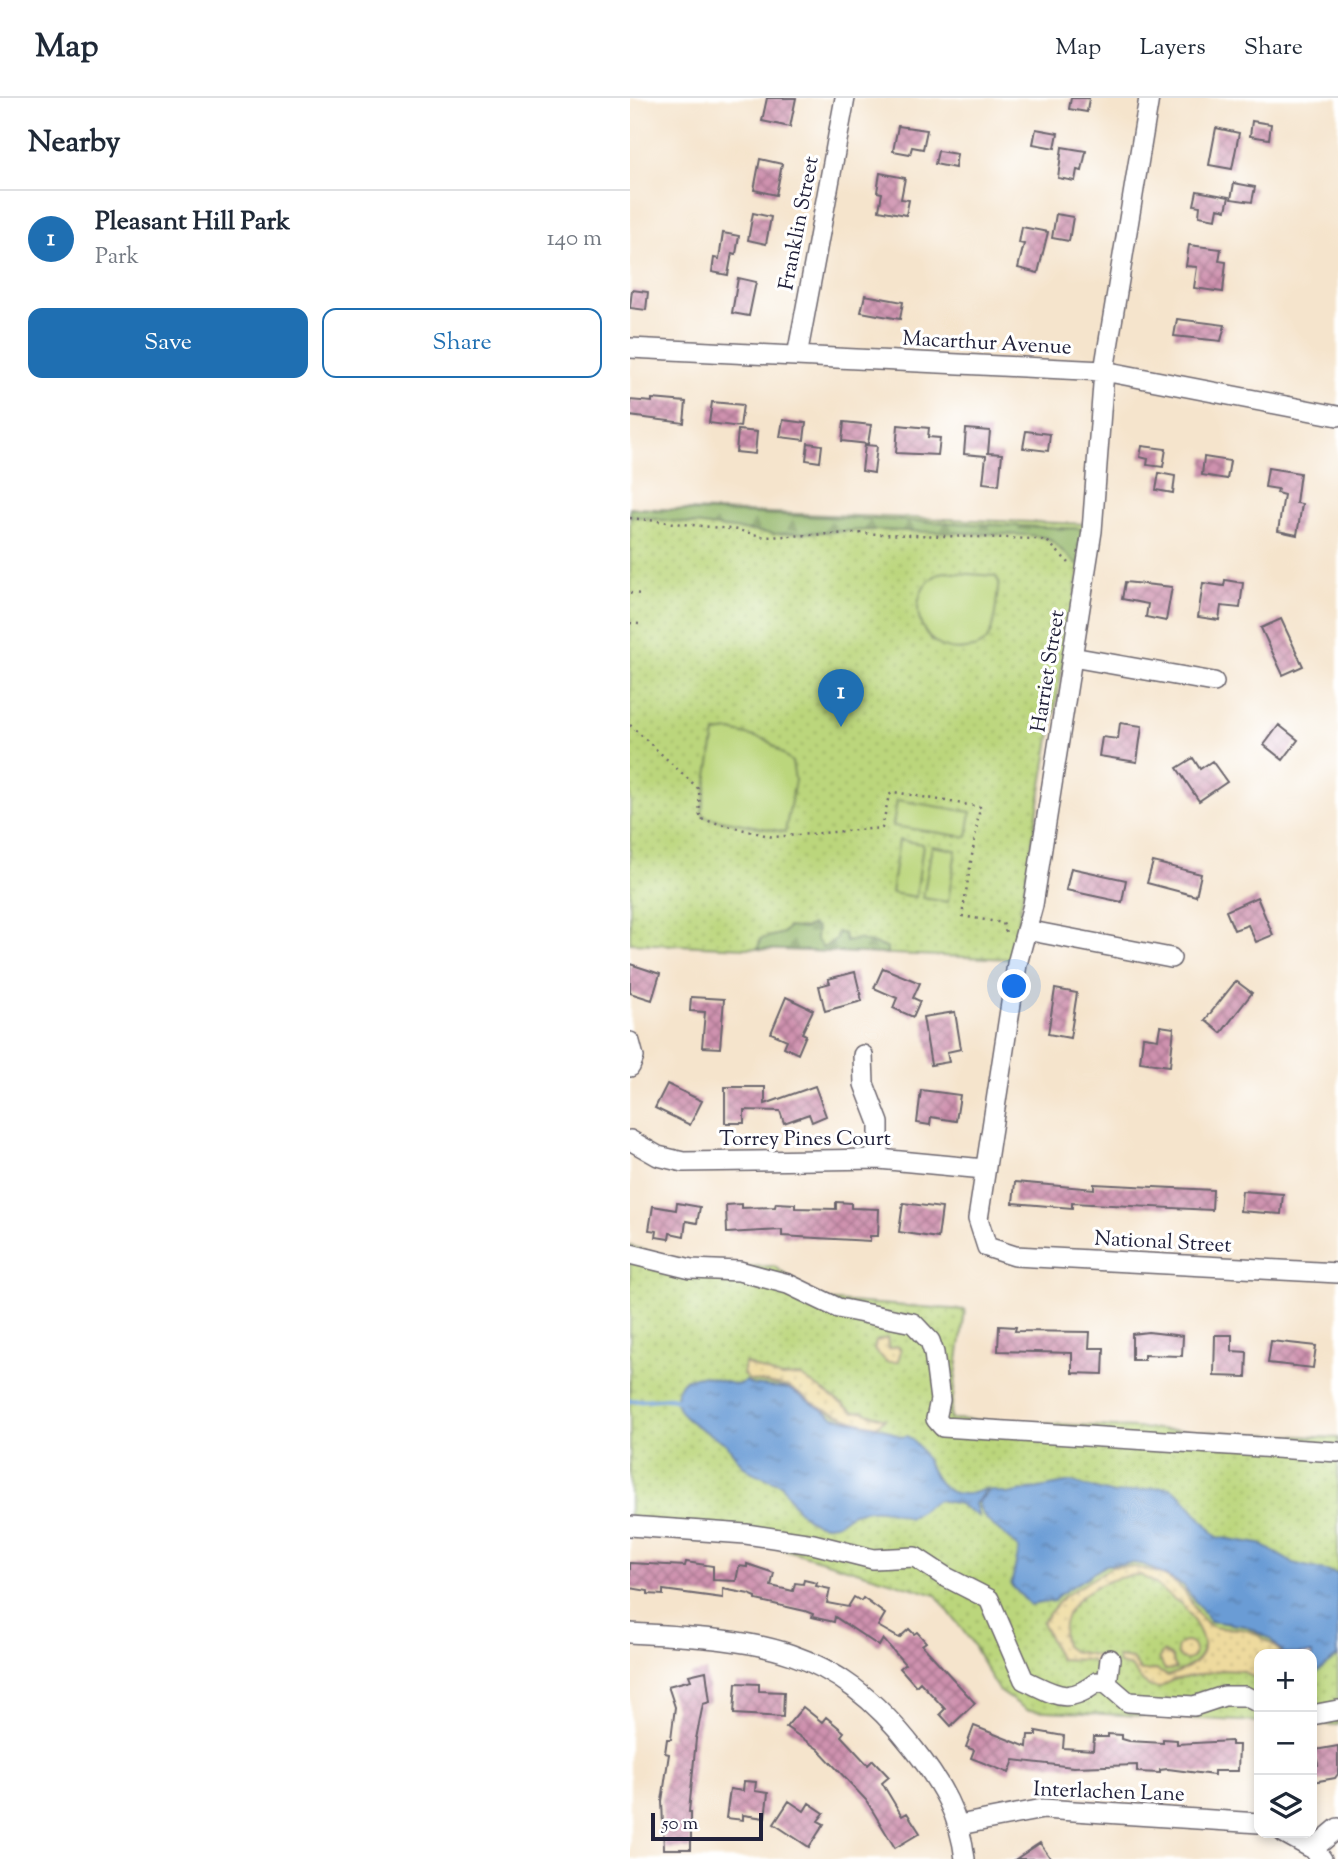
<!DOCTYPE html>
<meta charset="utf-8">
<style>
body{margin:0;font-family:"Sorts Mill Goudy",serif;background:#f6f6f7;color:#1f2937}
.controls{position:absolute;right:21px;bottom:21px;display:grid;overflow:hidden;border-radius:14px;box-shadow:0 4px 10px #0003}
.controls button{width:63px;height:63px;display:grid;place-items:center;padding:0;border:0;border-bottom:2px solid #e0e1e3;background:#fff;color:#1f2937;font:35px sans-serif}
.scale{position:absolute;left:21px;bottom:18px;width:112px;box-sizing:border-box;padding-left:7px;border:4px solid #22223b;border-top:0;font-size:19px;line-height:24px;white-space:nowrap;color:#22223b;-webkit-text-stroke:5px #fff;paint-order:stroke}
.you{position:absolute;left:385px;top:889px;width:24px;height:24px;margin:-18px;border:5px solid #fff;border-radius:50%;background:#1a73e8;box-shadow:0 0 0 10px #1a73e833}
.badge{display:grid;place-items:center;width:46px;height:46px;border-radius:50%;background:#1f6fb2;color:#fff;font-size:23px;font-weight:700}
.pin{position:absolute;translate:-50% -58px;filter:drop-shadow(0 2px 4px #0008)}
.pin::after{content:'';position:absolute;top:37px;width:24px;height:21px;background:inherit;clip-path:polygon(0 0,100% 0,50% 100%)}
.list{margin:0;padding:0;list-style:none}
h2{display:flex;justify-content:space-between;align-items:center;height:91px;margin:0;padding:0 28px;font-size:30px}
h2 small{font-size:23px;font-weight:400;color:#747a83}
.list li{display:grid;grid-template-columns:46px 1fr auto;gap:21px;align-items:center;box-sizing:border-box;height:98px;padding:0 28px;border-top:2px solid #e0e1e3}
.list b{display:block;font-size:26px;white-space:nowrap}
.list p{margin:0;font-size:23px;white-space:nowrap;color:#747a83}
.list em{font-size:23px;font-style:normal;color:#747a83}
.actions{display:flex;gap:14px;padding:21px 28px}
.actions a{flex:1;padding:16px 0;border:2px solid #1f6fb2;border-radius:14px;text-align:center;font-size:24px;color:#1f6fb2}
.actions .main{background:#1f6fb2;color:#fff}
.icon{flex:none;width:38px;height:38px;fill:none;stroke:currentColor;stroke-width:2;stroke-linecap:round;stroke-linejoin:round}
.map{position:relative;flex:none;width:708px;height:1761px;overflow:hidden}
header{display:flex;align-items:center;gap:42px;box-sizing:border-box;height:98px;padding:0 35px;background:#fff;border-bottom:2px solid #e0e1e3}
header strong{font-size:33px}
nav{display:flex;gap:38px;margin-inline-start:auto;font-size:24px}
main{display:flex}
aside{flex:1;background:#fff}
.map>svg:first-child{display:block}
.green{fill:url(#green-dots);stroke:#6e7c5b;stroke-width:2}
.forest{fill:url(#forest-firs);stroke:#5b6c53;stroke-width:2}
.sand{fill:url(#sand-dots);stroke:#887e6c;stroke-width:2}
.pitch{fill:#bbd67b;stroke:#6e7c5b;stroke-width:2}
.water{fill:url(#water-ripples);stroke:#465f88;stroke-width:2}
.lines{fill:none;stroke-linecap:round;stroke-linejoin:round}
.stream{stroke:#6b9cd5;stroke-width:4.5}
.building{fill:url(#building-cross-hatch)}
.minor-casing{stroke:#6c666e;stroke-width:22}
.path{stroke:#6c666e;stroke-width:2.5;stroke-dasharray:2 5;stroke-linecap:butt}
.minor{stroke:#fff;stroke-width:19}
.labels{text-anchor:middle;stroke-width:6;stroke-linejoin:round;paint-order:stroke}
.street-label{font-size:21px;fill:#22223b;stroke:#fff}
</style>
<header>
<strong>Map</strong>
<nav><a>Map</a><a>Layers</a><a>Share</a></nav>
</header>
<main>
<aside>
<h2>Nearby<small></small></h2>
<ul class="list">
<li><span class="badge">1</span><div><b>Pleasant Hill Park</b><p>Park</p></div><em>140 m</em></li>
</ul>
<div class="actions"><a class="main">Save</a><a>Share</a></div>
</aside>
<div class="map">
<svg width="708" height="1761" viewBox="0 0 708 1761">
<defs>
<pattern id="green-dots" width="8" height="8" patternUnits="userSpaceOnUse" patternTransform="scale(1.75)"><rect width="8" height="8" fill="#bbd67b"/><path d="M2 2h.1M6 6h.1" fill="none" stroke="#a0b76b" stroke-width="1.8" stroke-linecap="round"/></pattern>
<pattern id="forest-firs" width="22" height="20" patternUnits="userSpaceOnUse" patternTransform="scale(1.75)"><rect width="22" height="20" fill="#94b76b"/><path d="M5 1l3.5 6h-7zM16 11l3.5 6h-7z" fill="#789459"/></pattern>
<pattern id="sand-dots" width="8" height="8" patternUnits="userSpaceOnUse" patternTransform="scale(1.75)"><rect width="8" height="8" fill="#eeda9e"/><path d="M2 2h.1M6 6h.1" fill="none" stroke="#ccbb89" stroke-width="1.8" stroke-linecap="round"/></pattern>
<pattern id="water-ripples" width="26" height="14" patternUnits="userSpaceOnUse" patternTransform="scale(1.75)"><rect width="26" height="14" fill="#6b9cd5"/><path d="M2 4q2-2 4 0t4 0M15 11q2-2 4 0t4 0" fill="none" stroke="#587fae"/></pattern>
<pattern id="building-cross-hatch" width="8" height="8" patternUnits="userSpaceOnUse" patternTransform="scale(1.75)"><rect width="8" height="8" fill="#cf92af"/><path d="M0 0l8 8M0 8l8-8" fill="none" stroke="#a87790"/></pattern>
</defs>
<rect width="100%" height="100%" fill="#fff"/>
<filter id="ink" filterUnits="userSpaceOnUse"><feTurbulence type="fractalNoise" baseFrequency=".0143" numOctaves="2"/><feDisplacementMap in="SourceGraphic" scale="14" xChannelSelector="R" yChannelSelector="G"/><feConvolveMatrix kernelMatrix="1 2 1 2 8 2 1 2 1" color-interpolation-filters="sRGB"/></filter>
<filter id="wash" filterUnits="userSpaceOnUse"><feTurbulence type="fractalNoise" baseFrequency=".00686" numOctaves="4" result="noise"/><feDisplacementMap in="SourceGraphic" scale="28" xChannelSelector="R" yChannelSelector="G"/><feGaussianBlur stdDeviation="1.57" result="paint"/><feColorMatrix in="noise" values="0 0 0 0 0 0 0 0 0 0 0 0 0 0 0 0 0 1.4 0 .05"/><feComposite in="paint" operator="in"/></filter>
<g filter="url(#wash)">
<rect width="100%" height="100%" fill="#f5e4cc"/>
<path class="green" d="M0,410L457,426L382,861L0,845Z
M0,1148L78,1170L144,1168L189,1202L335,1212L320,1321L708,1340V1627L682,1626V1556H629V1624L397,1612L368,1592L340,1542L306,1497L147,1449L0,1436Z"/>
<path class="forest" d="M0,410L456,431L450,465L447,466L418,440L398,437L242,432L144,436L0,418Z
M181,827L187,830L186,841L193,850L206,841L207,834L214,836L216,844L228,841L257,850V856L128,851L130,841L153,835L158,829L174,831Z"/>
<path class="sand" d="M257,1240L259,1251L267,1248L271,1252L268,1264H257L244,1252L246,1243Z
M115,1265L151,1279L171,1278L224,1314L232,1313L255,1321L246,1328L225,1323L191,1310L159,1289L119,1282L113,1276Z
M482,1469C506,1467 535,1473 553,1492C563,1503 565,1518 579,1527C589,1533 600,1529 611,1531C624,1533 644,1546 652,1556H629L628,1582L612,1573L591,1572L543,1582L529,1590L521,1589L513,1584L501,1569L489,1566L487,1559L502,1561L511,1573L526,1572L538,1578C589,1560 576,1540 552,1506C536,1499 527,1483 510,1477C473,1478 423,1504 435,1548L442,1553L470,1558L474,1568L469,1569L460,1562L429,1561L412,1524L433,1499Z
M547 1553a9 9 0 1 1 18 0a9 9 0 1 1-18 0Z
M533,1554L542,1559L546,1571L535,1572L529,1560Z"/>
<path class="pitch" d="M313,474L365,478L369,484C366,500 366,530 356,543C351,549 344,550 336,551C289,560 268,492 313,474Z
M101,633L137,642L162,664L165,682L155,734L76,719L72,714L85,635Z
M267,702L341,714L337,739L263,728Z
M269,742L293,746L286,799L261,795Z
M302,748L326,752L318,804L293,800Z"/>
<path class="water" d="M72,1278L107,1287L116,1283L122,1287L159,1291L204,1319L253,1330L271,1339L277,1338C302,1352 298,1398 336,1396C343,1396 350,1392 357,1391L345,1406L349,1419L329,1406L308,1402L279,1420C260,1412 244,1409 224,1415C217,1417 212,1424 205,1426C178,1433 162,1406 152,1387C141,1381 127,1378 117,1371C108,1365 104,1354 96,1346C80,1333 40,1322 47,1294C50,1281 61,1279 72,1278Z
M441,1384L484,1396L531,1389L541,1390L551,1397L587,1439L630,1446L663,1465L708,1476V1558L682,1578V1556H655L639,1540L615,1528L580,1523L553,1487L515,1467L503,1465L476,1467L429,1497L424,1503L400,1507L381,1487L389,1452C377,1432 353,1429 348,1404L360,1392L377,1396Z"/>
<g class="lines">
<path class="stream" d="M0,1303L41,1300L51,1303"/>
</g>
<g id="blocks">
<path class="building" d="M137,0H166L160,29L132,23Z
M441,0H459L457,14L439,11Z
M622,23L641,26L639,41L620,38Z
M268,28L297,32L293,51L282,49L280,56L263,53Z
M586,30L609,35L602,71L579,67Z
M406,31L428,35L425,50L403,46Z
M432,49L456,53L452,73L447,72L445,83L428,80Z
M308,53L327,56L325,70L305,66Z
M130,61L152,66L146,97L124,92Z
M250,75L275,80L271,101L279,102L276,117L249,112L252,95L247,94Z
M604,85L625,89L622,104L601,101Z
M567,93L599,99L596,112L588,110L586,121L569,118L570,108L564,107Z
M123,115L141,119L136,146L118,142Z
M426,116L443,119L439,143L422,140Z
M392,129L418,134L408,175L388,170L394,146L389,145Z
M93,135L109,138L106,156L102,155L98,177L82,174L84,160L89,161Z
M559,147L591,151L589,163L596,164L593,194L564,190L567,169L556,168Z
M108,180L126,184L119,218L102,215Z
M2,192L18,194L16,212L0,210Z
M235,197L273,204L270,221L231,214Z
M547,221L595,227L591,243L544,238Z
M22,301L56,304L54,325L0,318V302L22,304Z
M82,304L113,307L110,329L79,325Z
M153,322L176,325L174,342L150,339Z
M214,324L241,327L238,346L212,343Z
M268,327L299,330L298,339L310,340L308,357L266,355Z
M336,331L360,333L358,355L372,356L369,387L353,385L356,358L334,356Z
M108,332L127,334L125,356L106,354Z
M396,333L420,336L418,353L393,350Z
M178,345L192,347L190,364L176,362Z
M235,347L247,348L244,375L232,373Z
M512,348L536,351L533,369L517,367L518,361L510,359Z
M574,359L600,363L597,381L572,377Z
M638,370L670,375L666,405L672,406L667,437L648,433L654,397L647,395L648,391L635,389Z
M529,375L545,378L543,395L526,392Z
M595,482L613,485L610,510L591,508L589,522L568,519L573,485L594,488Z
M495,484L542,489L536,523L516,519L518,506L492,501Z
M651,521L673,568L653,577L631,530Z
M490,625L512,628L507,664L469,658L472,639L488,641Z
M649,627L668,642L653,662L634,647Z
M563,660L570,671L582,663L597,684L569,703L547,670Z
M523,764L571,776L566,798L517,785Z
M441,770L496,782L492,804L436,792Z
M627,799L643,837L626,844L618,827L604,832L596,813Z
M0,866L30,876L22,902L0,895Z
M253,870L290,885L283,900L290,903L283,919L263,910L267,900L244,890Z
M225,874L232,903L195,913L189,888L200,885L198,881Z
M606,883L622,895L591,935L575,922Z
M425,891L447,895L440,940L418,936Z
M61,899L94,901L90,950L72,949L75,914L60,913Z
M156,899L183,912L172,935L176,937L168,956L154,949L157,942L141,935Z
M325,914L331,951L317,954L319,964L301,967L293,919Z
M530,928L544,930L540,968L510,964L513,939L528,941Z
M37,986L72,1003L60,1027L25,1010Z
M185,988L196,1018L182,1024L179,1016L154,1025L150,1013L114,1012V1025H95V989H135V1006Z
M291,992L330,997L326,1023L301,1019L300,1027L287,1025Z
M385,1084L464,1091V1086L583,1092L582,1112L442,1105V1110L383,1105Z
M612,1093L653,1096L651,1116L610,1113Z
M206,1104L221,1105V1110L249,1111L248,1138H240V1143L152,1138V1132L97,1135L96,1107L112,1106V1110L145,1109L146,1105L165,1106V1110L206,1111Z
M47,1105L70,1109L67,1125L56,1123L54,1138L40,1135L39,1141L26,1139L27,1133L19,1132L23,1108L46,1112Z
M273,1105L312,1110L308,1140L269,1134Z
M369,1228L386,1229L385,1233L460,1234L459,1250H474L473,1276L442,1275V1255L368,1253Z
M518,1234L553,1238L552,1258L514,1257V1262H502V1236Z
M585,1237H602V1253L617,1254L616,1279L584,1278Z
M641,1243L686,1248L683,1270L638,1265Z
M56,1464L83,1468V1482L106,1483L109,1468L117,1469V1466L144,1475L141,1488L163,1493L165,1485L173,1486L174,1482L187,1485L186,1488L200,1491L197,1505L218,1509L224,1499L231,1503L233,1500L255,1516L248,1528L269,1540L279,1531L284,1536L287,1534L296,1544L292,1547L345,1605L321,1628L310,1616L315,1611L290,1584L286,1588L270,1570L275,1566L253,1541L249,1548L205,1519L204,1524L182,1519L183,1516L175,1513L126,1502V1499L119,1496L93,1491V1500L33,1492V1497L18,1496V1493L0,1490V1465L55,1468Z
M76,1573L80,1604L73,1606L66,1641L59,1714H61V1751H34L32,1703L39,1656L35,1655L37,1641H41L45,1609L38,1588L61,1582L59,1577Z
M106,1585L129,1586V1593L154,1594L153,1619L104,1616Z
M173,1609L192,1624L196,1619L214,1634L211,1638L238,1667L243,1662L259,1679L252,1685L272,1718L277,1715L290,1735L265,1750L236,1702L188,1651L156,1629Z
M344,1628L397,1649L398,1637H406V1633L434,1638L433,1650L463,1652L464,1639H478V1636L492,1637V1641L499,1643L533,1645V1641L547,1642V1646L601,1643V1647H609L608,1673H584V1677L538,1671L530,1672V1675L507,1674V1667L443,1669L384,1662L379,1675L341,1660L344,1652L336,1649Z
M708,1648V1676L705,1680L683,1684L682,1668L688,1667L685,1652Z
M114,1683L126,1684L125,1693L138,1695L135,1720L113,1717V1722L96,1720L100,1691L113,1693Z
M159,1703L174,1713L179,1705L194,1715L188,1723L194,1726L179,1749L144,1726Z
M410,1745L421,1761H386Z"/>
</g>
</g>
<g filter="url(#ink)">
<use href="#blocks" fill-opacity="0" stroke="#6c666e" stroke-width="2"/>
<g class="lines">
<g class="minor-casing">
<path id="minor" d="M519,0L474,273L462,433L403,807L387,866L348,1121L357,1149L385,1158L708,1175
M0,250L474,273L708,318
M167,258L215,0
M442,559L584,584
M396,832L541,860
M0,944L4,959L0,969
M233,957L234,986L249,1025V1061
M0,1042L28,1058L53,1064L249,1061L354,1071
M0,1156L61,1171L109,1173L158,1186L208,1210L283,1225L300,1243L304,1255L310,1302L306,1321L313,1329L708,1354
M0,1428L116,1436L183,1446L243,1461L285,1459L314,1478L359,1501L394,1582C425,1596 437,1608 467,1584L477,1586L498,1604L564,1608L594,1598H615L629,1605
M0,1535C126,1542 201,1544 284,1651C311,1685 330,1717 335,1761
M477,1586L480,1561
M682,1617L708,1612
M329,1727L413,1711L629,1725
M654,1735L683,1751L692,1761
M683,1751L708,1730"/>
</g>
<path class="path" d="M0,420L108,432L135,439L222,435L406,441L417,443L440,466
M0,495L12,496
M0,525L9,526
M0,627L69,691L70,721L143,739L252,730L259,697L264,694L350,709L332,818L373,825L376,835"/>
<use href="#minor" class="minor"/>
</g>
</g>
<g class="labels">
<g class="street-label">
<text transform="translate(168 125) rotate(-79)" y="7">Franklin Street</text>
<text transform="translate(357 244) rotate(3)" y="7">Macarthur Avenue</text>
<text transform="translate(417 573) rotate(-81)" y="7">Harriet Street</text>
<text x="175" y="1047">Torrey Pines Court</text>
<text transform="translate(533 1143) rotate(3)" y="7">National Street</text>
<text transform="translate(479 1693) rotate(2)" y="7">Interlachen Lane</text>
</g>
</g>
</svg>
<div class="controls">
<button>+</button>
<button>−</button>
<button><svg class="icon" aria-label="layers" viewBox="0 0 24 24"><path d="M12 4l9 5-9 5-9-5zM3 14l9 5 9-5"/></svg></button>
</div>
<div class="scale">50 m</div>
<div class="you"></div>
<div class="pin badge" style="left:211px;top:629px">1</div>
</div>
</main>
